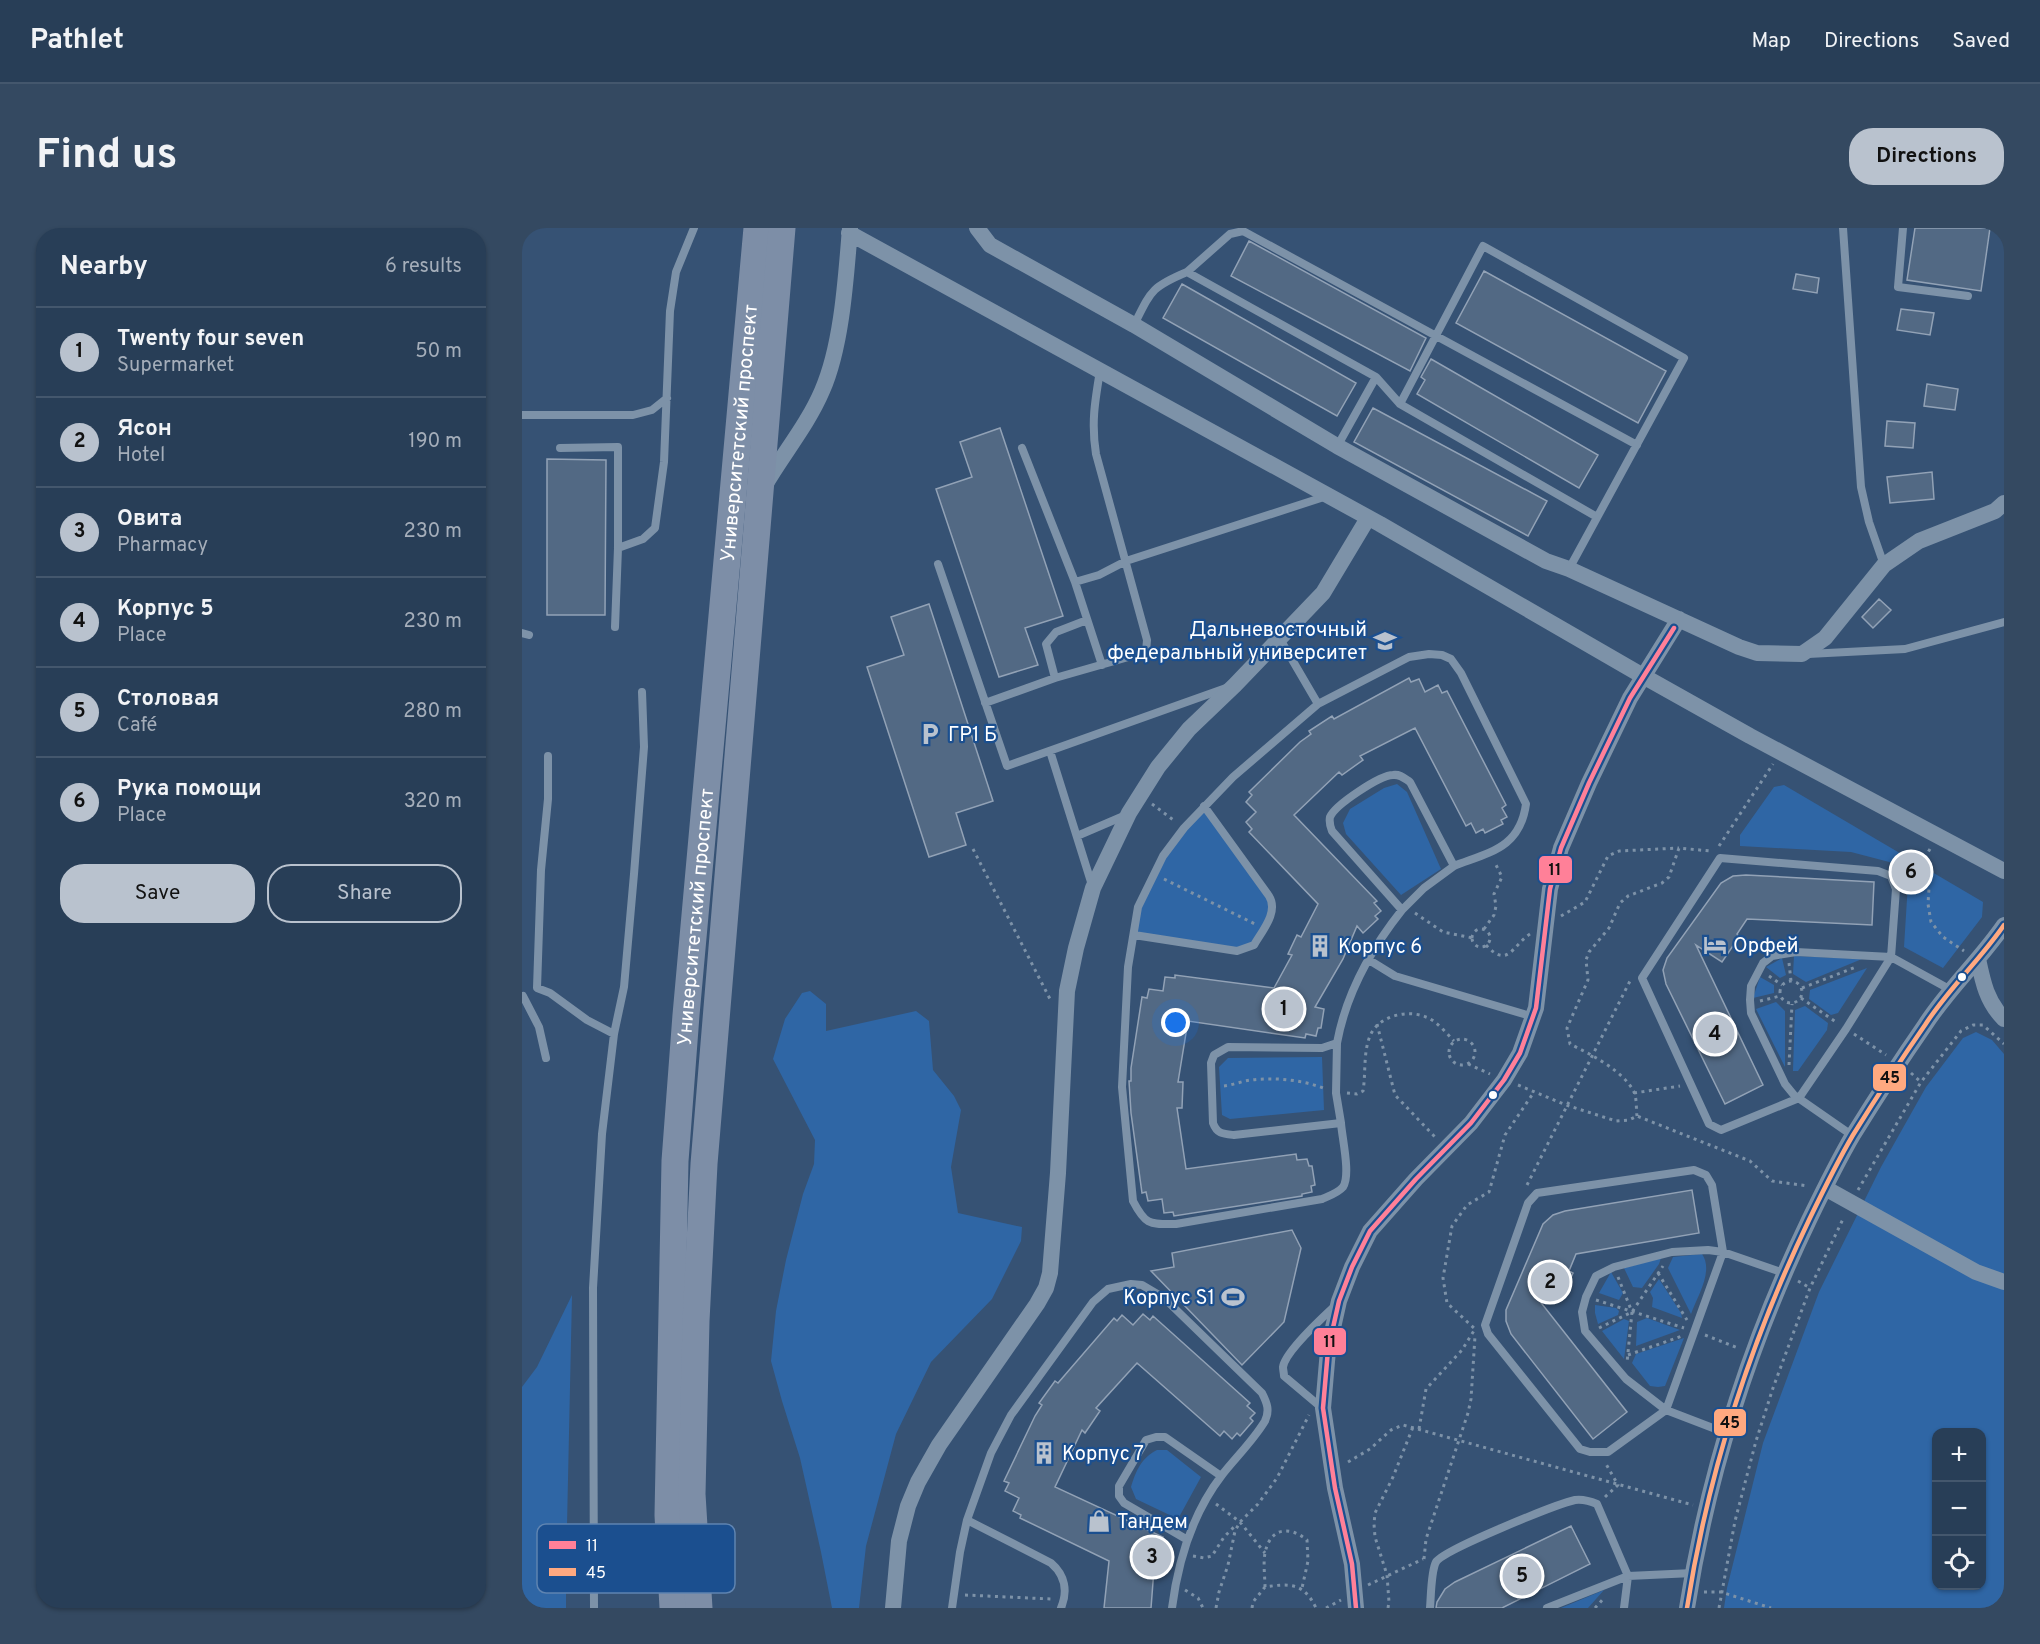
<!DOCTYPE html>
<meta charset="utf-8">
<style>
body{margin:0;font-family:Overpass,sans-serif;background:#344961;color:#f1f3f6}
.controls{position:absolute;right:18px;bottom:18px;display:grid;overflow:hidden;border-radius:12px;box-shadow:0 2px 4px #0004}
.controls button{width:54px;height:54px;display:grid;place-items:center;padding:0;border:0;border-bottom:2px solid #44576d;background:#283e57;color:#f1f3f6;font:30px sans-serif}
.you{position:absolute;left:654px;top:795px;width:21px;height:21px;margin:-15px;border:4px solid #fff;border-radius:50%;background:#1a73e8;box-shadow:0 0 0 9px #1a73e833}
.badge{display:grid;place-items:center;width:39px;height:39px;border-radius:50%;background:#b9c2ce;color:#111;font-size:20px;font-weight:700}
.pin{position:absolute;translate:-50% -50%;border:3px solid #fff;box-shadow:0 2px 6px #0006}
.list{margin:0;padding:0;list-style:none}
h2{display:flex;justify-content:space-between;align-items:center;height:78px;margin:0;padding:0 24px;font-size:26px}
h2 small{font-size:20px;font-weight:400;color:#a5aeba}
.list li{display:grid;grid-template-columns:39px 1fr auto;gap:18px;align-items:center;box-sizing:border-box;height:90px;padding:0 24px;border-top:2px solid #44576d}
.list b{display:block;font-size:22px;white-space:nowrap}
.list p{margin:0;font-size:20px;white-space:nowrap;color:#a5aeba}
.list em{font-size:20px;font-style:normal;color:#a5aeba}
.actions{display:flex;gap:12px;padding:18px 24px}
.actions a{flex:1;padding:14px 0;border:2px solid #b9c2ce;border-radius:24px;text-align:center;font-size:21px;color:#b9c2ce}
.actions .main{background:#b9c2ce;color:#111}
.icon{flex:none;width:33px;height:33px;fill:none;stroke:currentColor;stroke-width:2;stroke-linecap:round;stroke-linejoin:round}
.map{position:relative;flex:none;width:1482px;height:1380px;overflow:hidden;border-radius:24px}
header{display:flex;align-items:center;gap:36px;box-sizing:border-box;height:84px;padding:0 30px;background:#283e57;border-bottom:2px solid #44576d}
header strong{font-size:28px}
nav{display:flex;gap:33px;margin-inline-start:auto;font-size:21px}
.intro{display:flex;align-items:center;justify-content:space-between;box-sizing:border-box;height:144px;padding:0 36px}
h1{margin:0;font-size:42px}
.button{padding:15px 27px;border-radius:24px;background:#b9c2ce;color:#111;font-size:21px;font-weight:700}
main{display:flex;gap:36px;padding:0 36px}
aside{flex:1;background:#283e57;border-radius:24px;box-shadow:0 2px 4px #0004}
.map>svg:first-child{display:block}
.green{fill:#2f66a5;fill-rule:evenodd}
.building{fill:#526984;stroke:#92a2b6;stroke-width:1.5}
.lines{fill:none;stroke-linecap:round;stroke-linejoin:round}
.path{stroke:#7d92a8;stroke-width:3;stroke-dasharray:3 4.5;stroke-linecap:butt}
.lane{stroke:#7d92a8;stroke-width:8}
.street{stroke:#7d92a8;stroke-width:16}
.primary{stroke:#7d8ea7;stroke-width:27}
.bus-1-casing{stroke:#1b4f8f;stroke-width:9}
.bus-2-casing{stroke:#1b4f8f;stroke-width:9}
.bus-1{stroke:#ff8098;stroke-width:4.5}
.bus-2{stroke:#ffa980;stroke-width:4.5}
.bus-dot{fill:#fff;stroke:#1b4f8f;stroke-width:2}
.labels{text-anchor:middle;stroke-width:4.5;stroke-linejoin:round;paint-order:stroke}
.street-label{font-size:20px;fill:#fff;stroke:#1b4f8f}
.poi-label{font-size:20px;fill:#fff;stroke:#1b4f8f;text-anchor:start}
.key{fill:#1b4f8f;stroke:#5f84b1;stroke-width:1.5}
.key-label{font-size:16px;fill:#fff}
.line-badge{stroke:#1b4f8f;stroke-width:2}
.pale-badge-label{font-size:16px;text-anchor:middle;font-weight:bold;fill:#111}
</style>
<header>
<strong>Pathlet</strong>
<nav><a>Map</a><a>Directions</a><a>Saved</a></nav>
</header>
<div class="intro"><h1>Find us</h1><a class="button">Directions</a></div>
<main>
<aside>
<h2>Nearby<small>6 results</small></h2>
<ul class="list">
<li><span class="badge">1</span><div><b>Twenty four seven</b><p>Supermarket</p></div><em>50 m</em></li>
<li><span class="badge">2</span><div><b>Ясон</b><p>Hotel</p></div><em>190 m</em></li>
<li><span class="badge">3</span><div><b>Овита</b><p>Pharmacy</p></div><em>230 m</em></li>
<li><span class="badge">4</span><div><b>Корпус 5</b><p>Place</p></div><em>230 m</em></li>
<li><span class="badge">5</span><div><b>Столовая</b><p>Café</p></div><em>280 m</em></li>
<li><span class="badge">6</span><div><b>Рука помощи</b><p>Place</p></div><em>320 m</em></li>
</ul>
<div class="actions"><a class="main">Save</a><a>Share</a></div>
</aside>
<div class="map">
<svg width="1482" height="1380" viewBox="0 0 1482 1380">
<rect width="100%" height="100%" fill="#365274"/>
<path class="green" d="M875,556L885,564L919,641L879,667L824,606L821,595L828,581L862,560Z
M1262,557L1461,674L1460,689L1421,740L1382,719L1386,655L1371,635L1329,624L1218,618V607L1252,559Z
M682,578L752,675L732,717L715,723L612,707L616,679L641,628Z
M1272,728L1340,731L1284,754L1271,746Z
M1260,730L1264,747L1258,750L1244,739Z
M1345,740L1316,785L1309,787L1287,771L1288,762Z
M1238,749L1252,757V765L1231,770Z
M288,763L304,776V803L394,783L407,793L411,842L432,868L439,882L429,939L436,985L500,999L499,1013L470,1071L409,1134L374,1206L344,1318L337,1380H310L299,1324L278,1230L260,1173L249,1133L254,1083L264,1032L281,966L292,936L293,912L251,831L263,791L280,765Z
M1254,774L1263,783V839L1234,781Z
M1283,778L1306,795L1305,802L1276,843H1271L1273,782Z
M1454,804L1470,812L1482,826V1380H1202L1205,1360L1241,1215L1297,1064L1359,939L1404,859L1441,810ZM1414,1204H1460V1358H1414Z
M800,829L802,882L708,891L700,887L697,839L706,830Z
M1180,1026C1192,1043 1175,1069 1169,1086L1146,1040L1151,1029Z
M1139,1030L1137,1036L1120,1060L1111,1059L1102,1040Z
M1089,1044L1101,1065L1097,1072L1077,1065Z
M1137,1051L1159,1085L1160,1090L1130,1079L1131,1070L1128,1064Z
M50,1067L44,1344V1380H0V1159L15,1139Z
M1073,1077L1094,1080L1097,1083L1096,1087L1076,1096L1073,1085Z
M1125,1090L1158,1102L1114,1118L1115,1094Z
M1102,1091L1107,1093L1102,1131L1080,1103Z
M1162,1110L1143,1158L1136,1159L1128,1158L1110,1135L1114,1126Z
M635,1222H645L679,1249L656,1291L614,1271L609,1259C614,1243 619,1230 635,1222Z
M1082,1362L1066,1380H1039Z"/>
<path class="building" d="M1393,0H1468L1459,63L1385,52Z
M727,13L904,110L888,143L709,48Z
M962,43L1144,143L1116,195L934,95Z
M1274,46L1297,50L1295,65L1271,61Z
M660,56L834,155L815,188L641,90Z
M1379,81L1412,85L1408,107L1375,102Z
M909,131L1076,227L1057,260L895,166L903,152L899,149Z
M1405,156L1436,161L1433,182L1402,178Z
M851,180L1025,273L1006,308L832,214Z
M1365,193L1393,195L1391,220L1363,218Z
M478,200L541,388L503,400L516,437L477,449L414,261L450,249L438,214Z
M25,231L84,232L83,387H25Z
M1410,244L1412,271L1368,275L1365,249Z
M1357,371L1369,382L1351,400L1340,389Z
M407,376L471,573L434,585L444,617L407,629L345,439L382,427L369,389Z
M887,450L889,454L897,451L903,464L916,457L920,465L925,463L984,577L980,580L985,589L979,592L981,596L963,605L961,601L954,605L949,595L944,598L893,500L838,528L841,532L820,547L817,544L772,587L855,673L852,675L859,683L853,688L856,691L841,705L835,698L821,731L793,779L802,781L799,800H796L794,808L784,806L783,810L666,793L656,854H661L660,880H655L664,941L774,926L775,932L785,931L787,938H790L793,957L789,958L790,964L780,966V968L652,988L651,984L642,985L640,971L626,973L624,964L620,965L609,885L607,853H609V840L620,769L625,770L627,761L641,763L643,749L653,750V747L752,760L770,727L766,726L775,707L779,709L796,676L727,604L730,601L724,594L734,584L724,574L730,567L727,564L778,514L789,506L787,503L810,488L812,491Z
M1224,647L1352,654L1350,697L1225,691L1215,706L1217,709L1200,734L1174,717L1241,857L1203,876L1144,756L1141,742L1145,730L1199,655L1211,648Z
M1170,962L1177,1005L1054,1026L1047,1043L1051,1045L1038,1073L1009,1062L1105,1184L1071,1211L989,1106L984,1093V1082L1021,996L1031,987L1043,983Z
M770,1002L779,1020L762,1094L720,1137L629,1043L652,1039L650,1025Z
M621,1086L628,1092L631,1088L728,1175L725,1178L733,1185L728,1190L731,1193L718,1208L715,1205L710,1211L702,1203L698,1208L615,1135L574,1180L578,1183L563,1205L560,1202L533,1259L641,1309L639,1313L649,1318L645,1325L649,1326L640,1344L632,1341L629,1380H582L587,1333L498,1290L499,1287L491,1283L497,1270L483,1263L487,1255L482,1253L513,1188L520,1177L517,1175L533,1153L536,1155L592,1090L595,1093L600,1087L611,1097Z
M1049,1298L1068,1336L980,1380H914L915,1374L923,1361L933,1354Z"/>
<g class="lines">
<path class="path" d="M630,576L654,594
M1197,618L1251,536
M451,621L528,771
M1408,621L1399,636V644L1407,660L1406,676L1409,694L1421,709L1442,723
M642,651L733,696
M893,685L921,704L951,710
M1039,688L1063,674L1086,628L1097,623L1157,620
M962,701L972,687L974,678L972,666L980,649L973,635
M950 710a9 9 0 1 1 18 0a9 9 0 1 1-18 0Z
M964,717C986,741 990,718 1008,706
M1267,735L1269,753
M1247,748L1260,757
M1258 764a11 11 0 1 1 22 0a11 11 0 1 1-22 0Z
M1280,760L1334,739
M1279,770L1314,794
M1238,773L1258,768
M855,796L873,867L913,909
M1332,806L1364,827
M927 824a13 13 0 1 1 26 0a13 13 0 1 1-26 0Z
M946,836L968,846
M1267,837L1270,776
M1389,845L1399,854
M996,857L1044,877L1094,893L1107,892L1115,888L1228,933L1250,953L1286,958
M702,858C711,857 720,853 729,852C754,849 781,852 804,861
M825,865L835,866L841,863C844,845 841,825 848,808C856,788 885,781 904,789C915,793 924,805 932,813
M1112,865L1158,858
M1115,888C1114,881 1115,871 1112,864C1102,843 1068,826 1048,816L1045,800L1066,752L1064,732L1067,724L1087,700L1098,675L1106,668L1140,655L1147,649L1157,620L1188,623
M1005,957L1109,751
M1336,962L1399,854L1439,803L1451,797H1461L1482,816
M1136,1045L1165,1092
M1096,1049L1110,1084L1105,1135
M1276,1053L1288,1060
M1074,1072L1162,1100
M1077,1100L1110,1084L1141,1038
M1183,1107L1216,1120
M1106,1127L1160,1108
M897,1201L904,1161L940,1122L953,1101L925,1075L921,1050L930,998L945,977L967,964L983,907L1012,864
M826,1234L848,1221L869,1202L881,1197L1171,1277
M1083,1269L1096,1257L1084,1236
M694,1276L718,1294L743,1325
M671,1328L682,1330L690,1328L702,1309L714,1297
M902,1331L904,1311L946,1185L949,1171L953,1108
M846,1357L901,1331
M743,1359C743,1349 741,1336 743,1325C748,1300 767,1297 785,1312L786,1333L780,1360
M663,1362L676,1370L681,1380
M1182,1364H1199L1249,1380
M443,1367L529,1371
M694,1380L697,1364L706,1337L713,1303L718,1294L736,1276L755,1250L787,1187
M730,1380L731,1374L743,1359C768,1355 782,1355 794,1380
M804,1380L819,1372
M866,1380L867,1374L865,1347L853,1309L852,1296L853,1285L871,1249L891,1199
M1073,1380L1082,1370
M1197,1380L1213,1293L1234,1213L1251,1160L1288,1060L1322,989"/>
<path class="lane" d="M1321,0L1339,259L1347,294L1362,337
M1381,0L1376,59L1446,68
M665,44L708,6L721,3L1115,217
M612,97C629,63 629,59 665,44L854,149L878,176L1075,289
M878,176L961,18L1162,130L1047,341
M0,187H111L130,182L145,170
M816,217L854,149
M38,220L96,219V320L93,399
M500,220L553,354L580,437
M96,320L121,311L133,300L142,234L148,83L154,44L172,0
M416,336L485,538L704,460
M553,354L577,347L604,333L805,268
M0,405L7,407
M758,411L796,476L711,549L662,600L641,628L616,679L606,739L600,859L611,973C624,998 628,996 654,996L800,971C807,968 816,965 821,959C829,947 820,910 819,895L712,907C701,906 695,906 691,895L689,835L692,827L706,819L800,820L815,815C824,766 849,721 880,682L810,603C808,598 807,594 808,589C813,577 858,547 871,547C878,546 882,550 888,554L932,638C968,624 998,620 1004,576L939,445L929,431L920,427L907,426L887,429L796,476
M1286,426L1383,421L1482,394
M533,450L524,416L534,404L565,392
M463,475L533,450L624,424L625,412L574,226C569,195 573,173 578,143
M528,523L570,657
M26,528V571L19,642L15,760L28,765L65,792L92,806
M555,608L604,587
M1198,630L1356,643L1369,648L1374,661L1369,729L1324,801L1277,870L1199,902L1187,896L1120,750Z
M880,682L902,660L932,638
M612,707L715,723L732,717C740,703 757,684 747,668L682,578
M847,732L873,748L1012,789
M1,768L17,799L24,830
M815,815L814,865L819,895
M1331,908L1272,867L1263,856L1229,785L1228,772L1229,758L1241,735L1250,728L1274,724L1369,729L1429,762
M1172,942L1184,947L1190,957L1201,1024L1144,1182L1086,1224H1068L1058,1221L966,1106L963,1097L1006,975L1015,965Z
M800,1180L762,1148C762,1145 761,1142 761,1139C763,1124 801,1089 813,1078
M1204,1205L1144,1182L1104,1151L1063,1103L1060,1084L1064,1069L1074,1048L1092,1039L1150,1024L1186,1022L1201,1024L1262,1045
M445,1292L529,1335C543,1347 546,1363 539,1380
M664,1311L602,1275L597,1268V1258L624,1212L634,1209H643L699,1248
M72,1380L71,1060L80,906L92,806L102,759L112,646L122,519L120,464
M430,1380L438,1324L445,1292L469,1225L489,1187L571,1074L586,1061L609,1056L620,1057L642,1070L740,1165C745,1175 748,1182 743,1193C731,1213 714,1229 700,1247C670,1286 656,1333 650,1380
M908,1380C909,1369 909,1343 914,1334C921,1322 1035,1276 1053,1272C1061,1271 1068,1273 1075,1276L1106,1348L1102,1380
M1025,1380L1106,1348L1171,1345"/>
<path class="street" d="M455,0L468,17L612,97L815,218L1024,333L1047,341L1217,419L1235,425L1280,426L1303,410L1362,337L1397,313L1473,283L1482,275
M327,5L858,296L1121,448L1228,508L1482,643
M243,257C261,226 286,196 300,163C320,118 324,49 328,0
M1456,731C1461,755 1465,774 1482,791
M1303,960L1454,1044L1482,1054
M371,1380L377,1313L386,1278L396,1254L417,1217L515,1076L524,1060L528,1045L536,945L545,763L554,720L571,660L607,585L636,539L667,501L713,457L801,365L846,290
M834,1380L830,1336L813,1260L801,1180L806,1122L817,1073L830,1039L848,1003L894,951L949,895L982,852L998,825L1014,780L1028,661L1039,620L1067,555L1108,470L1157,391
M1165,1380C1186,1245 1228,1115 1287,992C1301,963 1315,934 1331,907C1354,870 1378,833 1403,797C1426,761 1458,732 1482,697"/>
<g class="primary">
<path id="s1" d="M151,1380L146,1287L153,933L164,787L235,0"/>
<path d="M177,1380L170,1266L174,1093L182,936L260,0"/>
</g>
<g class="bus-1-casing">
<path id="bus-1" d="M834,1380L830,1336L813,1260L801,1180L806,1122L817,1073L830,1039L848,1003L894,951L949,895L982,852L998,825L1014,780L1028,661L1039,620L1067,555L1108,470L1152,400"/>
</g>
<g class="bus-2-casing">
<path id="bus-2" d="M1165,1380C1186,1245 1228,1115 1287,992C1301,963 1315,934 1331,907C1354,870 1378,833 1403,797C1426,761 1458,732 1482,697"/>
</g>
<use href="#bus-1" class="bus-1"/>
<use href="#bus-2" class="bus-2"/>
</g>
<defs>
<g id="university-bare" transform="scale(1.8)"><path d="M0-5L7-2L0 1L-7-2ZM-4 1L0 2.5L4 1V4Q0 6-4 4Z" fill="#b9c2ce" stroke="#1b4f8f" stroke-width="2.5" paint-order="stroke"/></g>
<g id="parking-bare" transform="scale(1.8)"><path d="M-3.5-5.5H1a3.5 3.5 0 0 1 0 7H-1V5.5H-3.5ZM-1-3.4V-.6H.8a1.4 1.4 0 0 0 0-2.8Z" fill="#b9c2ce" stroke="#1b4f8f" stroke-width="2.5" paint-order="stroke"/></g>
<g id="hotel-bare" transform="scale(1.8)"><path d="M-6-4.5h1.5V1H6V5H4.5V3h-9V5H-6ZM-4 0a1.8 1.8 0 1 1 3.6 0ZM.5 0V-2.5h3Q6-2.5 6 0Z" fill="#b9c2ce" stroke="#1b4f8f" stroke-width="2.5" paint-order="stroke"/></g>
<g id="building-bare" transform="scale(1.8)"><path d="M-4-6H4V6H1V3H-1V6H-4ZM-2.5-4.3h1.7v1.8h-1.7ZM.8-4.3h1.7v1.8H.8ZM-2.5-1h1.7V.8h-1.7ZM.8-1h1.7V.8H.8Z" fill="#b9c2ce" stroke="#1b4f8f" stroke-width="2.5" paint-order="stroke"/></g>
<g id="stadium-bare" transform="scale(1.8)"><path d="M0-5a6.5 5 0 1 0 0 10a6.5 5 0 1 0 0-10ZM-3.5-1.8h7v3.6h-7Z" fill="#b9c2ce" stroke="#1b4f8f" stroke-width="2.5" paint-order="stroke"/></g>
<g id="shop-bare" transform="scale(1.8)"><path d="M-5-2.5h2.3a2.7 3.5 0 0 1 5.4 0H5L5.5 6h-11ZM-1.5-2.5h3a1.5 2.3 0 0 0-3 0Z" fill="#b9c2ce" stroke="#1b4f8f" stroke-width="2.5" paint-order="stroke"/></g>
</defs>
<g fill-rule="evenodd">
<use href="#university-bare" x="863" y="413"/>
<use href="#parking-bare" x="408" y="506"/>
<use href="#hotel-bare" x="1193" y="717"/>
<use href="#building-bare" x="798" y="718"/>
<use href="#stadium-bare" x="711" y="1069"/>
<use href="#building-bare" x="522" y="1225"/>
<use href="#shop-bare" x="577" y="1293"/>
</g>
<g class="bus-dot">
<circle cx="1440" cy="749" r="5"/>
<circle cx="971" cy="867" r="5"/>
</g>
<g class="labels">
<g class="street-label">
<text dy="7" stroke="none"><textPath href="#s1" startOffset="1178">Университетский проспект</textPath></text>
<text dy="7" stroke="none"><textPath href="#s1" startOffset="692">Университетский проспект</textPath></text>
</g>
<g class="poi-label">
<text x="845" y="408" text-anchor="end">Дальневосточный<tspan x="845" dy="23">федеральный университет</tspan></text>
<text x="426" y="513">ГР1 Б</text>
<text x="1211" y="724">Орфей</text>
<text x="816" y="725">Корпус 6</text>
<text x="693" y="1076" text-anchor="end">Корпус S1</text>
<text x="540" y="1232">Корпус 7</text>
<text x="595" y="1300">Тандем</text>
</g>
</g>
<rect x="15" y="1296" width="198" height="69" rx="9" class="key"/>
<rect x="27" y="1313" width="27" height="8" fill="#ff8098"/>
<rect x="27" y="1340" width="27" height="8" fill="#ffa980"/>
<g class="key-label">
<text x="64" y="1323">11</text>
<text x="64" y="1350">45</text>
</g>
<g class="line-badge">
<rect x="1016" y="627" width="35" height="29" rx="6" fill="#ff8098"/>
<rect x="1350" y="835" width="35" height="29" rx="6" fill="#ffa980"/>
<rect x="791" y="1099" width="34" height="29" rx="6" fill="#ff8098"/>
<rect x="1191" y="1180" width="34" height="29" rx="6" fill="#ffa980"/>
</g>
<g class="pale-badge-label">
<text x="1033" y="647">11</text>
<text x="1368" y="855">45</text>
<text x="808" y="1119">11</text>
<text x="1208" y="1200">45</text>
</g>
</svg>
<div class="controls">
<button>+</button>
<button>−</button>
<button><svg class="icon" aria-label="locate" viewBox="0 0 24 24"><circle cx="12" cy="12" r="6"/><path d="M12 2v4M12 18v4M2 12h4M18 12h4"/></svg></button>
</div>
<div class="you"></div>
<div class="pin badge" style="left:762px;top:781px">1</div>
<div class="pin badge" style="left:1028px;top:1054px">2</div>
<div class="pin badge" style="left:630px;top:1329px">3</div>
<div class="pin badge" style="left:1193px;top:806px">4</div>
<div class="pin badge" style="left:1000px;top:1348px">5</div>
<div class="pin badge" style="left:1389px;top:644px">6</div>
</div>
</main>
